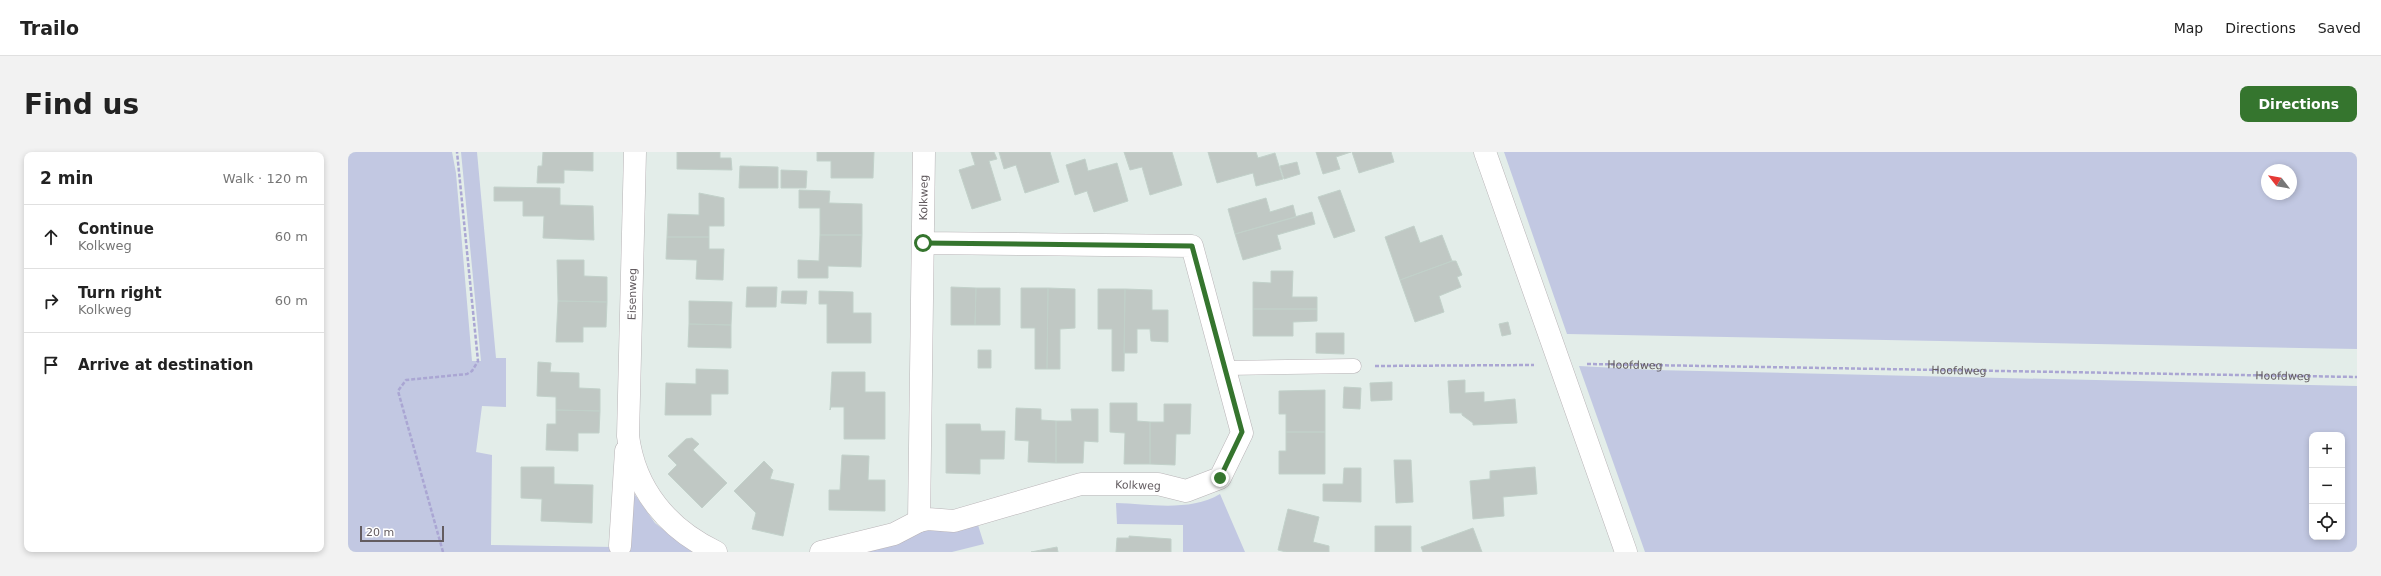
<!DOCTYPE html>
<meta charset="utf-8">
<style>
body{margin:0;font-family:"DejaVu Sans",sans-serif;background:#f2f2f2;color:#222}
.controls{position:absolute;right:12px;bottom:12px;display:grid;overflow:hidden;border-radius:8px;box-shadow:0 2px 6px #0003}
.controls button{width:36px;height:36px;display:grid;place-items:center;padding:0;border:0;border-bottom:1px solid #e0e0e0;background:#fff;color:#222;font:20px sans-serif}
.compass{position:absolute;left:1913px;top:12px;width:36px;height:36px;border-radius:50%;background:#fff;box-shadow:0 2px 6px #0003;rotate:301deg}
.scale{position:absolute;left:12px;bottom:10px;width:84px;box-sizing:border-box;padding-left:4px;border:2px solid #635c60;border-top:0;font-size:11px;line-height:14px;white-space:nowrap;color:#635c60;-webkit-text-stroke:3px #fff;paint-order:stroke}
.stop{position:absolute;width:12px;height:12px;margin:-9px;border:3px solid #35752e;border-radius:50%;background:#fff}
.stop.end{background:#35752e;border-color:#fff;box-shadow:0 1px 4px #0008}
.list{margin:0;padding:0;list-style:none}
h2{display:flex;justify-content:space-between;align-items:center;height:52px;margin:0;padding:0 16px;font-size:17px}
h2 small{font-size:13px;font-weight:400;color:#767676}
.list li{display:grid;grid-template-columns:26px 1fr auto;gap:12px;align-items:center;box-sizing:border-box;height:64px;padding:0 16px;border-top:1px solid #e0e0e0}
.list b{display:block;font-size:15px;white-space:nowrap}
.list p{margin:0;font-size:13px;white-space:nowrap;color:#767676}
.list em{font-size:13px;font-style:normal;color:#767676}
.icon{flex:none;width:22px;height:22px;fill:none;stroke:currentColor;stroke-width:2;stroke-linecap:round;stroke-linejoin:round}
.map{position:relative;flex:none;width:2009px;height:400px;overflow:hidden;border-radius:8px}
header{display:flex;align-items:center;gap:24px;box-sizing:border-box;height:56px;padding:0 20px;background:#fff;border-bottom:1px solid #e0e0e0}
header strong{font-size:19px}
nav{display:flex;gap:22px;margin-inline-start:auto;font-size:14px}
.intro{display:flex;align-items:center;justify-content:space-between;box-sizing:border-box;height:96px;padding:0 24px}
h1{margin:0;font-size:28px}
.button{padding:10px 18px;border-radius:8px;background:#35752e;color:#fff;font-size:14px;font-weight:700}
main{display:flex;gap:24px;padding:0 24px}
aside{flex:1;background:#fff;border-radius:8px;box-shadow:0 2px 6px #0003}
.map>svg:first-child{display:block}
.green{fill:#c2c8e2;fill-rule:evenodd}
.building{fill:#c0c8c4;stroke:#c2d1ca}
.lines{fill:none;stroke-linecap:round;stroke-linejoin:round}
.service-casing{stroke:#b9b4b7;stroke-width:15}
.minor-casing{stroke:#b9b4b7;stroke-width:23}
.tertiary-casing{stroke:#b9b4b7;stroke-width:23}
.path{stroke:#aaa6d3;stroke-width:2.5;stroke-dasharray:4 2;stroke-linecap:butt}
.service{stroke:#fff;stroke-width:14}
.minor{stroke:#fff;stroke-width:22}
.tertiary{stroke:#fff;stroke-width:22}
.route{stroke:#35752e;stroke-width:5}
.labels{text-anchor:middle;stroke-width:3.5;stroke-linejoin:round;paint-order:stroke}
.street-label{font-size:11px;fill:#635c60;stroke:#fff}
</style>
<header>
<strong>Trailo</strong>
<nav><a>Map</a><a>Directions</a><a>Saved</a></nav>
</header>
<div class="intro"><h1>Find us</h1><a class="button">Directions</a></div>
<main>
<aside>
<h2>2 min<small>Walk · 120 m</small></h2>
<ul class="list">
<li><svg class="icon" aria-label="ahead" viewBox="0 0 24 24"><path d="M12 20V5M6 11l6-6 6 6"/></svg><div><b>Continue</b><p>Kolkweg</p></div><em>60 m</em></li>
<li><svg class="icon" aria-label="right" viewBox="0 0 24 24"><path d="M7 20v-9h11M14 6l5 5-5 5"/></svg><div><b>Turn right</b><p>Kolkweg</p></div><em>60 m</em></li>
<li><svg class="icon" aria-label="arrive" viewBox="0 0 24 24"><path d="M6 21V4h12l-3 4 3 4H6"/></svg><div><b>Arrive at destination</b></div></li>
</ul>
</aside>
<div class="map">
<svg width="2009" height="400" viewBox="0 0 2009 400">
<rect width="100%" height="100%" fill="#e3ede9"/>
<path class="green" d="M0,0H104L108,21L124,209H133L113,0H129L148,206H158V255L134,254L128,300L144,303L143,393L265,395L285,340L307,371L344,400H0Z
M1156,0H2009V197L1219,182ZM1919,18H1943V42H1919Z
M1231,214L1306,218L2009,234V400H1297ZM1964,283H1994V385H1964Z
M872,342L897,400H835V373L769,372L768,351C801,352 842,360 872,342Z
M630,373L636,392L604,400H519L551,392L571,379L585,377L599,380Z"/>
<path class="building" d="M195,0H245V19L216,18V31H189L190,14H194Z
M329,0H372V6H383L384,18L329,17Z
M469,0H526L525,26H483V9H469Z
M623,0H646L649,7L641,9L653,48L624,57L611,18L627,13Z
M651,0H702L711,30L677,41L668,13L656,17Z
M776,0H824L834,33L802,43L794,15L782,18Z
M860,0H908L910,6L927,1L935,27L908,34L905,21L869,31Z
M968,0H1003L988,5L992,17L975,22Z
M1004,0H1043L1046,10L1011,21Z
M737,7L740,19L769,11L780,49L746,60L739,39L727,43L718,13Z
M949,10L952,22L936,27L932,14Z
M392,14L430,15V36H391Z
M433,18L459,19L458,36H433Z
M146,35L212,36V53L245,54L246,88L195,86L196,64H175V49H146Z
M451,38L482,39L481,51L514,52V83H472V56H451Z
M992,38L1007,79L986,86L970,45Z
M351,41L376,46V74H361V85H319L320,62L351,63Z
M918,46L922,60L945,53L948,65L887,82L880,57Z
M964,60L967,72L929,83L933,97L895,108L887,82Z
M1066,74L1072,91L1094,83L1104,109L1052,128L1037,85Z
M472,83H514L513,115L480,114V126H450V108L471,109Z
M319,85H361V97H376L375,128L348,127L349,108L318,107Z
M209,108H236V124L259,125V150L210,149Z
M1104,109H1108L1114,123L1109,125L1113,135L1091,144L1096,160L1067,170L1052,128Z
M923,119H945L944,145H969V157H905V130L923,131Z
M399,135H429L428,155H398Z
M603,135L628,136L627,173H603Z
M628,136H652V173H627Z
M673,136H700L699,217H687V176H673Z
M700,136L727,137V176L712,177V217H699Z
M750,137H777L776,219H764V177H750Z
M777,137L804,138V158H820V190L803,189L802,177H789V201H776Z
M434,139H459L458,152L433,151Z
M471,139L505,140V161H523V191H479V152H471Z
M210,149L259,150L258,175H235V190H208Z
M341,149L384,150L383,173L341,172Z
M905,157H969V169L945,170V184H905Z
M1160,170L1163,182L1154,184L1151,172Z
M341,172L383,173V196L340,195Z
M968,181H996V202L968,201Z
M630,198H643V216H630Z
M190,210L203,211L202,220L231,221V236L252,237V259L208,258V245L189,244Z
M348,217L380,218V242H363V263H317L318,231L348,232Z
M484,220H517V240H537V287H496V255H483L482,258Z
M1117,228V241L1136,240V250L1167,247L1169,271L1125,273V271L1114,263V261H1102L1100,229Z
M1044,230V248L1023,249L1022,231Z
M996,235L1013,236L1012,257L995,256Z
M977,238V280H938V262H931V239Z
M762,251H789V269L802,270V312H776L777,281L762,280Z
M816,252H843L842,282H828L827,313L802,312V270H816Z
M668,256L693,257V268L708,269V311L680,310L681,289L667,288Z
M723,257H750V290L736,289L735,311H708V269H724Z
M208,258L252,259L251,281H230V299L198,298L199,272H208Z
M598,272H632L633,279H657L656,307H632V322L598,321Z
M938,280H977V322H931V299H938Z
M344,286L351,292L345,298L379,331L354,356L320,322L329,313L320,304L338,287Z
M494,303L521,304L520,328H537V359L481,358V338H492Z
M1046,308H1063L1065,350L1048,351Z
M416,309L425,318L422,327L446,332L435,384L404,377L408,361L386,339Z
M173,315H206V332L245,333L244,371L193,369L194,347L173,346Z
M1187,315L1189,342L1155,345L1156,364L1125,367L1122,329L1142,327V319Z
M996,316H1013V350L975,349V332H995Z
M940,357L971,365L965,390L981,394V400H938L930,398Z
M1027,374H1063V400H1027Z
M1125,376L1134,400H1075L1073,395Z
M781,384L823,387V400H768L769,386H781Z
M709,395L710,400H683Z"/>
<g class="lines">
<g class="service-casing">
<path id="service" d="M878,216L1006,214"/>
</g>
<g class="minor-casing">
<g id="minor">
<path d="M287,0L280,284C287,338 320,377 368,400"/>
<path id="s2" d="M575,91L844,94L894,281L872,326L838,339L810,332H733L606,369L580,367L571,369L576,0"/>
<path d="M272,394L278,299"/>
<path d="M473,400L546,382L571,369"/>
</g>
</g>
<g class="tertiary-casing">
<path id="tertiary" d="M1137,0L1278,400"/>
</g>
<g class="path">
<path id="s1" d="M1239,212L2009,225"/>
<path d="M1027,214L1186,213"/>
<path d="M95,400L50,239L58,228L119,222L124,219L130,209L109,0"/>
</g>
<use href="#service" class="service"/>
<use href="#minor" class="minor"/>
<use href="#tertiary" class="tertiary"/>
</g>
<g class="lines">
<path class="route" d="M575,91L844,94L894,280L872,326"/>
</g>
<g class="labels">
<g class="street-label">
<text dy="4" stroke="none"><textPath href="#s2" startOffset="1146">Kolkweg</textPath></text>
<text transform="translate(284 142) rotate(-89)" y="4">Eisenweg</text>
<text dy="4" stroke="none"><textPath href="#s1" startOffset="48">Hoofdweg</textPath></text>
<text dy="4" stroke="none"><textPath href="#s1" startOffset="372">Hoofdweg</textPath></text>
<text dy="4" stroke="none"><textPath href="#s1" startOffset="696">Hoofdweg</textPath></text>
<text transform="translate(790 333) rotate(2)" y="4">Kolkweg</text>
</g>
</g>
</svg>
<div class="controls">
<button>+</button>
<button>−</button>
<button><svg class="icon" aria-label="locate" viewBox="0 0 24 24"><circle cx="12" cy="12" r="6"/><path d="M12 2v4M12 18v4M2 12h4M18 12h4"/></svg></button>
</div>
<svg class="compass" viewBox="-18 -18 36 36"><path d="M0-13l5 13h-10z" fill="#e53935"/><path d="M0 13l5-13h-10z" fill="#767676"/></svg>
<div class="scale">20 m</div>
<div class="stop" style="left:575px;top:91px"></div>
<div class="stop end" style="left:872px;top:326px"></div>
</div>
</main>
